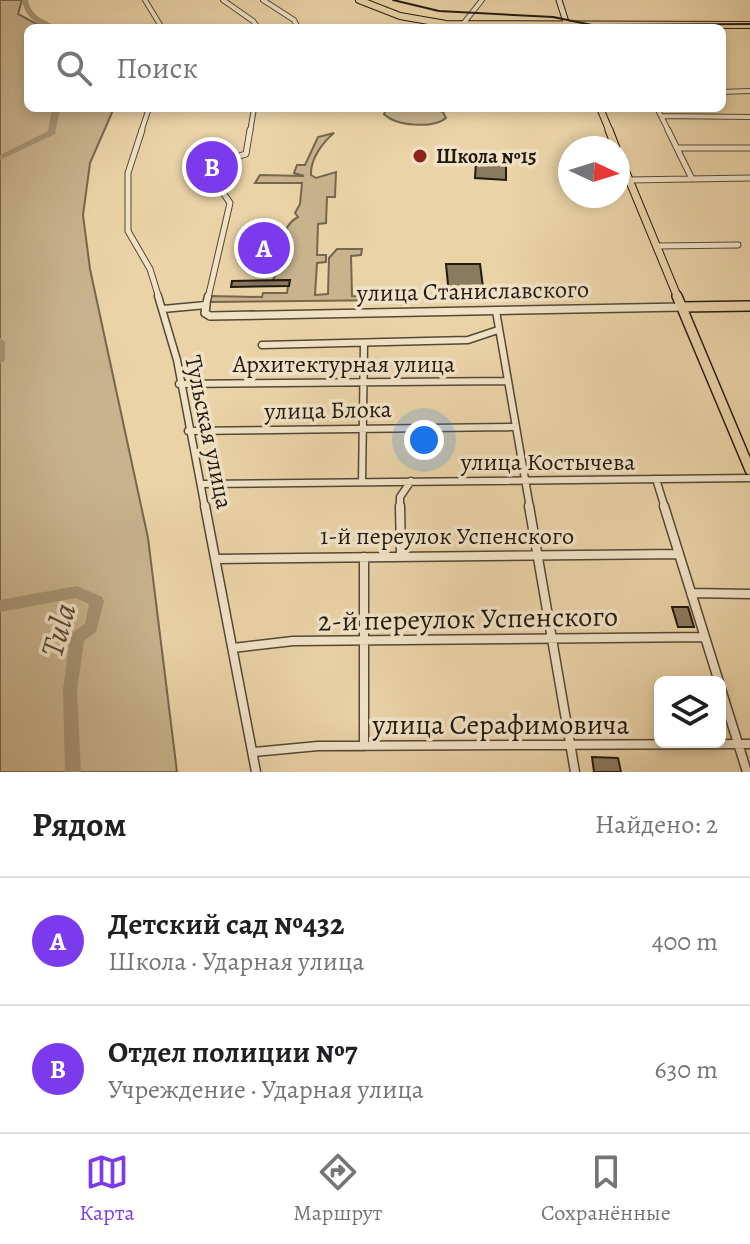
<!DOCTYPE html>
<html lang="ru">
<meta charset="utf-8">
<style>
body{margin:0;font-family:Alegreya,serif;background:#f6f6f6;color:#202124}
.controls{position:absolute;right:24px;bottom:24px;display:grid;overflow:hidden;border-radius:12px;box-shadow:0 4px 12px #0003}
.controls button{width:72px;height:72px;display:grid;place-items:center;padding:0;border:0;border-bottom:2px solid #e0e0e0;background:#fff;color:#202124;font:40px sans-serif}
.compass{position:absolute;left:558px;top:136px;width:72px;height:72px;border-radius:50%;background:#fff;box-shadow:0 4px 12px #0003;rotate:94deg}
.you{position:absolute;left:424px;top:440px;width:28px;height:28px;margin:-20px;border:6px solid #fff;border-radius:50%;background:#1a73e8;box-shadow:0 0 0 12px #1a73e833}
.badge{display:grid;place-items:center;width:52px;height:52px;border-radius:50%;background:#7c3aed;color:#fff;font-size:26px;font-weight:700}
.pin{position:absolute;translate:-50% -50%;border:4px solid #fff;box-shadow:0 2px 8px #0006}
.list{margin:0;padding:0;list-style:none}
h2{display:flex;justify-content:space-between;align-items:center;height:104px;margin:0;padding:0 32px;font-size:34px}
h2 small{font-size:26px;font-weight:400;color:#757577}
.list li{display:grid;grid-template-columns:52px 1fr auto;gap:24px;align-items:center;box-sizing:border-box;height:128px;padding:0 32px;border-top:2px solid #e0e0e0}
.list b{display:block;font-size:30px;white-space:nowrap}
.list p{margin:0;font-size:26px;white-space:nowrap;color:#757577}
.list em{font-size:26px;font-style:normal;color:#757577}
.icon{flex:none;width:44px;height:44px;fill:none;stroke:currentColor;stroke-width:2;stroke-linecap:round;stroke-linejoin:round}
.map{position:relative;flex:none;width:750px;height:772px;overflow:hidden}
.search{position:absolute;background:#fff;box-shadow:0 4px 12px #0003;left:24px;right:24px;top:24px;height:88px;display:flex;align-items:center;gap:20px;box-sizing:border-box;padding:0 28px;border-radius:12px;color:#757577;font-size:30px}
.sheet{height:360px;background:#fff}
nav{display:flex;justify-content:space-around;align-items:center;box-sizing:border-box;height:112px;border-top:2px solid #e0e0e0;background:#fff;font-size:22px;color:#757577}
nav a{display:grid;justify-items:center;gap:4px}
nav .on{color:#7c3aed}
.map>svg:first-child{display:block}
.green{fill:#c8b38d;stroke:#75664e;stroke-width:2}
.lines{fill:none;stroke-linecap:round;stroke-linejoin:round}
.river{fill:#a69474;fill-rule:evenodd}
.building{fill:#8a7a5f;stroke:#221910;stroke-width:2}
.minor-far3-casing{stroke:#544836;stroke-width:6}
.minor-far2-casing{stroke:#544836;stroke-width:7}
.minor-far1-casing{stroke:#544836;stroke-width:9}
.minor-casing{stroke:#544836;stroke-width:11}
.tertiary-casing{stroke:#544836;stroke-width:10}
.secondary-casing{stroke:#221910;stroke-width:7}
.primary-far2-casing{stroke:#221910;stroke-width:8}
.primary-far1-casing{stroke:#221910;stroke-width:9}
.primary-casing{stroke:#221910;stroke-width:12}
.minor-far3{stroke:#f1e2c6;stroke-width:4}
.minor-far2{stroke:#f1e2c6;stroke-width:5}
.minor-far1{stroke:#f1e2c6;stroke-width:6}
.minor{stroke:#f1e2c6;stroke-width:8}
.tertiary{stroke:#f1e2c6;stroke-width:7}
.secondary{stroke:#f1e2c6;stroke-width:5}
.primary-far2{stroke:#ead3a7;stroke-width:6}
.primary-far1{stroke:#ead3a7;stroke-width:7}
.primary{stroke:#ead3a7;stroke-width:9}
.tram{stroke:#221910;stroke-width:2}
.poi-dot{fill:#8f2418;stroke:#f1e2c6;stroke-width:3}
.labels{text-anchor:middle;stroke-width:7;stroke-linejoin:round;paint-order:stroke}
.far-poi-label{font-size:20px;font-weight:bold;fill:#221910;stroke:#f1e2c6;text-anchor:start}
.street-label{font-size:24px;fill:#221910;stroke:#f1e2c6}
.near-street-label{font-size:28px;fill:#221910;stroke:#f1e2c6}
.near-water-label{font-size:32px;font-style:italic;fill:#574a38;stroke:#f1e2c6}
</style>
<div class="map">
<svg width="750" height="772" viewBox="0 0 750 772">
<rect width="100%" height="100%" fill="#ead3a7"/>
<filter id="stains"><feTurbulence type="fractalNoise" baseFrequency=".0025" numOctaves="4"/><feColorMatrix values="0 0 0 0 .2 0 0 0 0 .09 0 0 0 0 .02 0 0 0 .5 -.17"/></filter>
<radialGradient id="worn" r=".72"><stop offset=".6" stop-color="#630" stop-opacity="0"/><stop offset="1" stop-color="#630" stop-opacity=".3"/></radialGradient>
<path class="green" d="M0,0H22L18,14L44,28H28V108H114L90,163L83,215L90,269L148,538L177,772H0Z
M387,108H430L443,112L446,118C433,129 396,126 384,114Z
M334,133C323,142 310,159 311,175L316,178L336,172L335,197H327L326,223L318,224L317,255H326V262L317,263L315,295L328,294L329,258L337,249H362L361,255L351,256L352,296L399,297L398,300L210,302L211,296L262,297L263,293H287L289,280L272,281L286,259L280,256C283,240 283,225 298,217L295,213L300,204L302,183H255L260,175L304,176L294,173L297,165H305L318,137Z"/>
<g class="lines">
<path class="river" d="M22,0H28C31,18 46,20 59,28C41,28 25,19 22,0Z
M52,108H60L55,134L0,160V155L48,131Z
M0,338L5,342V360L0,364Z
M77,586L102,597L104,601L96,632L84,641L77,690L81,772H65L63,690L70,638L72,633L85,624L89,604L76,598L0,612V600Z"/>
</g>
<path class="building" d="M476,162L506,164V180L475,178Z
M446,264H480L484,295H449Z
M290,280L289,286L231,287L232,281Z
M672,607H688L694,627H678Z
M592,757L618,758L621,772H594Z"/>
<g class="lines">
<g class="minor-far3-casing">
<path id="minor-far3" d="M145,0L162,28
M223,0L253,21L256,25L252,28
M263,0L294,20L298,28
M463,24L482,0
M722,92L750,91
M657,108L669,132
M661,116L750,117
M141,132L149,108
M250,132L254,108"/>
</g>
<g class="minor-far2-casing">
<path id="minor-far2" d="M142,130L128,173V231L150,269L159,298
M668,130L692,179
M677,148H750
M629,180L750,178
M657,246L738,245
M208,298L230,203L218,185L223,161L246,154L250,130"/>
</g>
<g class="minor-far1-casing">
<path id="minor-far1" d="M158,296L177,360L205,508
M163,309L206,305L208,296
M496,311L530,508
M262,345L468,340L498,330
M179,384L508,381
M188,431L516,427
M656,479L665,508
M362,482L364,344
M202,484L750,478
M400,508V497L411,481"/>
</g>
<g class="minor-casing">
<path id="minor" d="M205,506L256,772
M400,506L401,555
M529,506L575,772
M664,506L719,682
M364,557V746
M216,559L679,554
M691,593L750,594
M233,648L293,641L704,637
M720,686L747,772
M253,752L318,746L750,744"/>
</g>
<g class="tertiary-casing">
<path id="tertiary" d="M206,305L205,313L210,316L683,307"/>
</g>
<g class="secondary-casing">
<path id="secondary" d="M559,0L567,25"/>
</g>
<g class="primary-far2-casing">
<path id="primary-far2" d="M359,0L400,16L446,24L750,25
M600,108L610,132"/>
</g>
<g class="primary-far1-casing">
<path id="primary-far1" d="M609,130L616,148
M618,153L678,298"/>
</g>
<g class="primary-casing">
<path id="primary" d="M677,296L750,470
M683,307L750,306"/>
</g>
<use href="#minor-far3" class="minor-far3"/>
<use href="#minor-far2" class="minor-far2"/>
<use href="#minor-far1" class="minor-far1"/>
<use href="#minor" class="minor"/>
<use href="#tertiary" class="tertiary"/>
<use href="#secondary" class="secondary"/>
<use href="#primary-far2" class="primary-far2"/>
<use href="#primary-far1" class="primary-far1"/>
<use href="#primary" class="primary"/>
<path class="tram" d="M393,0L439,11L553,17L592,25L750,24"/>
</g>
<circle class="poi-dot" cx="420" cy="156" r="8"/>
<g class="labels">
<g class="far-poi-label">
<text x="436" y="163">Школа №15</text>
</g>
<g class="street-label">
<text transform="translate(473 291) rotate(-1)" y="8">улица Станиславского</text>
<text x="344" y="372">Архитектурная улица</text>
<text transform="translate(328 410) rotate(-1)" y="8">улица Блока</text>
<text transform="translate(209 432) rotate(78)" y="8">Тульская улица</text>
<text x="548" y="470">улица Костычева</text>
<text x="447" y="544">1-й переулок Успенского</text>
</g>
<g class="near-street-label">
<text transform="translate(468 618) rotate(-1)" y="10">2-й переулок Успенского</text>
<text x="501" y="734">улица Серафимовича</text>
</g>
<g class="near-water-label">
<text transform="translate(58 630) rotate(-74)" y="11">Tula</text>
</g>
</g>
<rect width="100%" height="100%" filter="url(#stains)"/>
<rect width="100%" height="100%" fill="url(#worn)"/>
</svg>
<div class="controls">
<button><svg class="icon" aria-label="layers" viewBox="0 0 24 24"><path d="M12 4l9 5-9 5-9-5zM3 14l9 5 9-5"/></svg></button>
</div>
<svg class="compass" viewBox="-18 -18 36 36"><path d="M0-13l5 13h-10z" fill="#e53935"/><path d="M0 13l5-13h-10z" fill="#757577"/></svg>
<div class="you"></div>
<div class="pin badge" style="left:264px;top:248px">A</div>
<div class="pin badge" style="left:212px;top:167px">B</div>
<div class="search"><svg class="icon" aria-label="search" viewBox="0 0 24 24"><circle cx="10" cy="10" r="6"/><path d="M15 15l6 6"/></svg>Поиск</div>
</div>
<section class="sheet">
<h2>Рядом<small>Найдено: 2</small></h2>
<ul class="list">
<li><span class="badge">A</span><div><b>Детский сад №432</b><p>Школа · Ударная улица</p></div><em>400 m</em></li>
<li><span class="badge">B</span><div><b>Отдел полиции №7</b><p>Учреждение · Ударная улица</p></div><em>630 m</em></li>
</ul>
</section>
<nav>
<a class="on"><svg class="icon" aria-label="map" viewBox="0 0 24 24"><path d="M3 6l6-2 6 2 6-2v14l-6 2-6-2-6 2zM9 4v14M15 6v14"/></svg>Карта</a>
<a><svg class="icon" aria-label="directions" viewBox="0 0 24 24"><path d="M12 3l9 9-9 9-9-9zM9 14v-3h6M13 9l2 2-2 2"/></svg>Маршрут</a>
<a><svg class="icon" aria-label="saved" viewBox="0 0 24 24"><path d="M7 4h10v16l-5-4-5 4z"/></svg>Сохранённые</a>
</nav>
